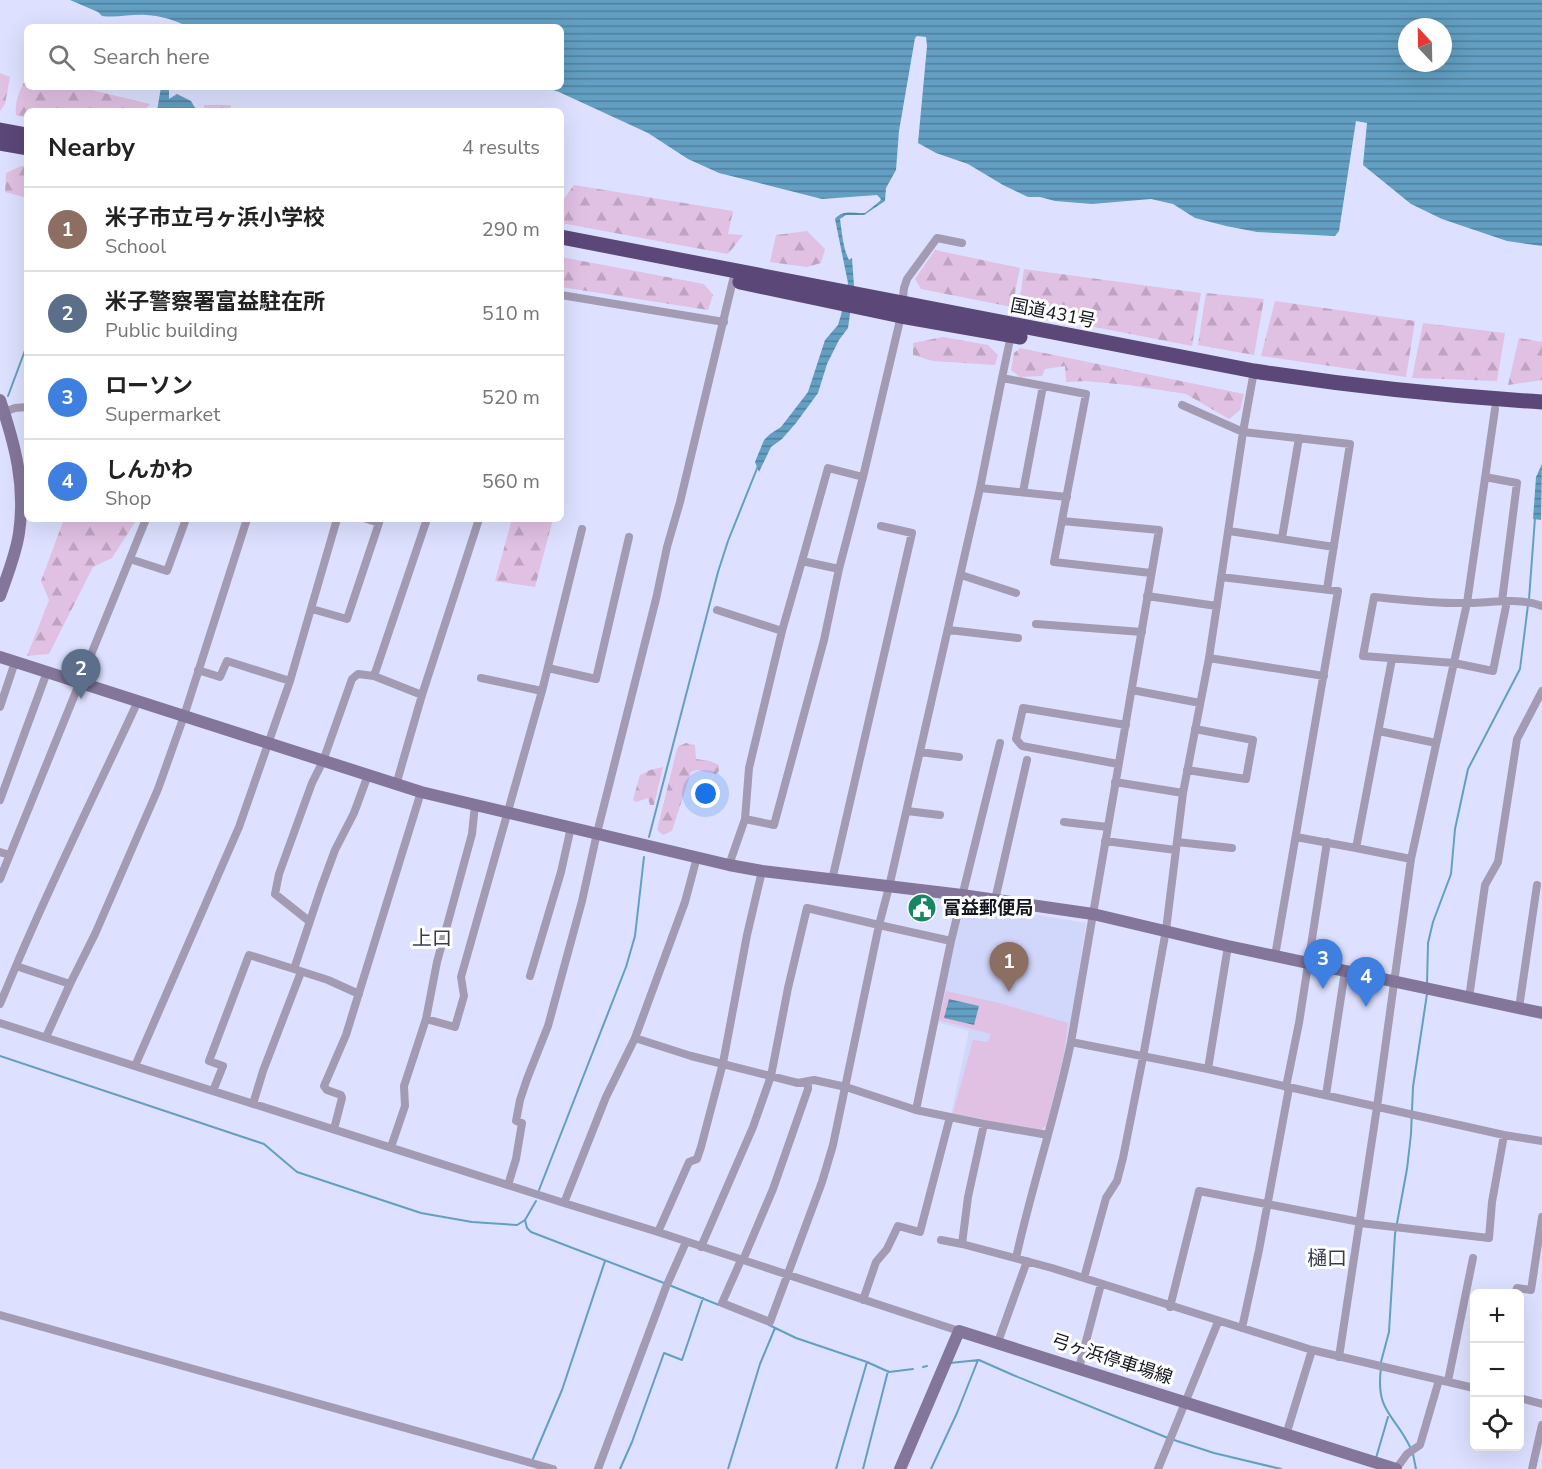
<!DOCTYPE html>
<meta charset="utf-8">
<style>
body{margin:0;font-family:"Nunito Sans","Noto Sans JP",sans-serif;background:#f6f6f6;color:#222}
.controls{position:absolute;right:18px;bottom:18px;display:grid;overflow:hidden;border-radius:9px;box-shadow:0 6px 24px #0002}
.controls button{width:54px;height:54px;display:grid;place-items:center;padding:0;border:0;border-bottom:2px solid #e0e0e0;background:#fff;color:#222;font:30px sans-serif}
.compass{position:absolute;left:1398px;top:18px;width:54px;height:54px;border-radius:50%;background:#fff;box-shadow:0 6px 24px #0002;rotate:338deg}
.you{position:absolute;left:706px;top:794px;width:21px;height:21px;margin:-15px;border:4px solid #fff;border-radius:50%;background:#1a73e8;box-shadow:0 0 0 9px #1a73e833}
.badge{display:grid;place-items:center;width:39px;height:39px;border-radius:50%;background:#b45309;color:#fff;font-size:20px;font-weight:700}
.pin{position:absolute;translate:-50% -50px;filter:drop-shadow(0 2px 3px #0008)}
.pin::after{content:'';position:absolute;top:32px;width:21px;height:18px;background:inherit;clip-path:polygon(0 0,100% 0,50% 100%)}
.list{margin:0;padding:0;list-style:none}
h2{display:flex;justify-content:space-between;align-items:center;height:78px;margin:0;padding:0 24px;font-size:26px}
h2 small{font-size:20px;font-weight:400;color:#767676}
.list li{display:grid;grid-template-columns:39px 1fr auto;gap:18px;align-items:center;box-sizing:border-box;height:84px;padding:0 24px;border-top:2px solid #e0e0e0}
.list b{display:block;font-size:22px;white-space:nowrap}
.list p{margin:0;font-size:20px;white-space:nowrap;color:#767676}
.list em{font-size:20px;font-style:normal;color:#767676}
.icon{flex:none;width:33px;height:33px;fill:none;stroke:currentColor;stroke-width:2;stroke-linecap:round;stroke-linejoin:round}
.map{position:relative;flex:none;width:1542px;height:1469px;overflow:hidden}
.search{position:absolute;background:#fff;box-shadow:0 6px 24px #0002;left:24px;top:24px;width:540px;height:66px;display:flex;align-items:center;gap:15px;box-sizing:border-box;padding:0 21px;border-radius:9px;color:#767676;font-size:22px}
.panel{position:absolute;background:#fff;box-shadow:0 6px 24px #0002;left:24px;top:108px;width:540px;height:414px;border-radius:9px}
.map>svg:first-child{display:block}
.built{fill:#d1d6fb}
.forest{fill:url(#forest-firs)}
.pitch{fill:#e0c0e3}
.water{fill:url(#water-rules);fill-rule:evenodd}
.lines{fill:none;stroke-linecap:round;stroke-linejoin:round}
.stream{stroke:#629fc2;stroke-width:2}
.street{stroke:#a39ab3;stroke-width:8}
.secondary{stroke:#84769a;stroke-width:12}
.highway{stroke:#5b4778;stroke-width:15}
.labels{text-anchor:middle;stroke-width:6;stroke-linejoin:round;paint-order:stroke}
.street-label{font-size:18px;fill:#13151f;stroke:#fff}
.poi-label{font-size:18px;font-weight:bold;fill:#13151f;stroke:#fff;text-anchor:start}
.neighbourhood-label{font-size:20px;fill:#393b53;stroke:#fff}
</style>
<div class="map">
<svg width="1542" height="1469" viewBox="0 0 1542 1469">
<defs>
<pattern id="forest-firs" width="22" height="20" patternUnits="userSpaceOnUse" patternTransform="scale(1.5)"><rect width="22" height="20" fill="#e0c0e3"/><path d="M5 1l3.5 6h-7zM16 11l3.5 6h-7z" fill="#bfa4c2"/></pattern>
<pattern id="water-rules" width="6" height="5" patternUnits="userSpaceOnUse" patternTransform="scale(1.5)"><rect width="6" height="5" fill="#629fc2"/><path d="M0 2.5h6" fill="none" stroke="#50809d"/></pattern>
</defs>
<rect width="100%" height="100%" fill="#dde1ff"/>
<path class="built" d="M912,898L936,901L933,919L908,914Z
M963,903L1086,923L1068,1042L1048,1127L1040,1132L951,1115L969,1031L936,1022Z"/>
<path class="forest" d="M0,73L10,77L5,104L0,111Z
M27,78V87H79L150,104L144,111H27V118L16,115C14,104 20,87 27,78Z
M204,105H231L230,111H204Z
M21,166H27V198L5,192L6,173Z
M574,185L733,211L728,234L743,235L728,254L561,223V203Z
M807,231L825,249L821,263L807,267L770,262L776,235Z
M935,250L1020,268L1012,307L921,289L915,279Z
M561,257L704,284L713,295L708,310L561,287Z
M1024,269L1201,293L1192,346L1018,312Z
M1206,293L1264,299L1254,355L1198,345Z
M1275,301L1415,321L1406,377L1261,356Z
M1423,323L1505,333L1497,381L1412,378Z
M943,337L988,345L998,355L995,365L933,361L913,355V343Z
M1519,338L1542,342V380L1508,385Z
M1020,348L1244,394L1240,410L1229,419L1186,394L1128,385L1085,381L1066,382L1065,366L1045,369L1042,376L1020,377L1011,370L1014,353Z
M64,519H137L112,558L93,567L49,654L27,656L49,600L41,581Z
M512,519H553L535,587L495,581Z
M686,743L695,745L696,759L710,761L719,765V771L716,774L697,770L691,772L672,831L663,835L657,830L677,749L679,746Z
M663,767L654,805H650L648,798L636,802L633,800L640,775L650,770Z"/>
<path class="pitch" d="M946,991L999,1003L1068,1023L1063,1059L1046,1126L1039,1131L953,1113L973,1040L988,1042L991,1034L939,1020Z"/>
<path class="water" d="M70,0H1542V246L1507,241L1442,219L1411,204L1363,165L1367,123L1356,121L1339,231L1335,236L1257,232L1226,226L1195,218L1173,204L1151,199L1092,204L1055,201L1040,197H1028L1003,185L968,164L936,153L918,143L927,46L926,37L917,36L915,38L899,131L896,170L886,188L885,201L864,215H846L840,219C842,233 843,248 849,260L852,258L854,286L848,328L839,340L827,364L818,393L796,423L782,439L771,447L759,472L755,462L764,440L770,434L781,427L808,392L825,340L838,325L841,315L848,283L835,219C843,209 855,214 865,213L880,201L881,199L877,195L822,199L719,173L688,159L648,133L559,92L543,87H561V27H188C175,20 162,16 146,15C132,14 117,18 102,16L98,12ZM1407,27H1443V63H1407Z
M161,87H169V99L177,94L191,101L197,111H157Z
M1542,464L1541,520L1533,519L1536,477Z
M949,999L979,1006L974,1025L944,1018Z"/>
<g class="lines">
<path class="stream" d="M8,396L27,345
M1529,599L1535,518
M649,837L718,572L728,541L758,466
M1427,985L1428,943L1433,922L1451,874L1455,829L1468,769L1520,669L1528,605
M0,1056L264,1144L297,1172L421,1213L472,1222L517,1225L525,1220L536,1201
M539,1190L626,967L635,936L644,857
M525,1220L527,1228L531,1232L664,1283
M669,1285L719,1305
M769,1325L796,1338L867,1362L889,1372L913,1369
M1381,1362L1389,1332L1395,1234L1407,1169L1411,1134L1413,1087L1427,994
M950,1363L979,1360L1013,1375L1168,1438
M923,1367L927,1366
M1381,1368C1375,1413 1396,1415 1411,1449
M1174,1440L1214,1453L1281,1469
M1413,1454L1416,1469
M1376,1458L1388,1417
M532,1461L562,1390L605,1261
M620,1469L632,1442L664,1353L682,1360L703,1298
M728,1469L760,1364L775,1328
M836,1469L867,1362
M863,1469L888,1371
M931,1469L957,1413L978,1360"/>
<path class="street" d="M561,295L724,322
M1011,335L1002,378L1086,394L1054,562L1151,573
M1002,378L980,488L1067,497
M1182,405L1243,432L1350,444L1327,589
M4,412L15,408L27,407
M1485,477L1517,483L1502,601
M1023,492L1043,386
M1229,531L1334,547
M1282,538L1299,438
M130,559L167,571L186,519
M802,561L828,468L863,477
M961,575L1016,593
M1221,577L1338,591L1275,956
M1147,596L1217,606
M1507,601L1493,671L1454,663L1363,656L1374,597C1405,600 1437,604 1468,603C1492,603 1519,597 1542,606
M312,609L347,619L379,523L367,519
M717,610L782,631
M1036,624L1142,632
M949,630L1018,638
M1209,658L1324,676
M1392,659L1356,848L1411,859
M548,668L596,679L629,537
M198,670L220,677L227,661L290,681
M374,676L427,519
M481,678L542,691
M1132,690L1200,703
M0,707L15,662
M1379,731L1436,743
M920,752L959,757
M1118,764L1022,746L1016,739L1023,708L1126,725
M1187,770L1246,779L1253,740L1195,729
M1115,782L1183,793
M396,785L422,695L479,519
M0,800L47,672
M907,811L940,815
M745,819L749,768L782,631L802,561L839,569
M1064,822L1108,827
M1296,837L1356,848
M1105,841L1176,850
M1177,842L1232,848
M0,852L9,855
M697,857L685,902L635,1038L691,1056L798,1083L814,1080L846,1087L916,1110L984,1124L1048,1135
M729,865L745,819L774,825L824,640L839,569L863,477L901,316L904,288L907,279L937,238L962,243
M0,879L146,519
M832,880L912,533L881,526
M995,900L1027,760
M309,921L275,894L279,874L312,783L323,761L352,679L358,674L374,676L422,695
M951,941L1000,743
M16,966C54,876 97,790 138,701
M530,976L561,872L571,827
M70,984L95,934L158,789L184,716L247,519
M359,994L328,980L294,969L321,888L335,850L354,813L368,775
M1469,998L1485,885L1498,862L1517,739L1542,691
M0,1004L16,966L70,984L46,1037
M1519,1008L1537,885
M426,1019L437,962L472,834L475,805
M0,1023L564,1203L658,1232L959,1331
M1071,1042L1208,1069L1504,1135L1542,1141
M135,1066L239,827L290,681L337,519
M1208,1069L1228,946
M1286,1087L1299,1023L1327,842
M213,1091L223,1066L209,1061L249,955L294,969
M1326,1095L1345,971
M253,1104L263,1071L301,972
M916,1110L951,941L879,925L889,887L980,488
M334,1129L342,1098L341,1095L327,1090L324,1086L346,1035L421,792
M391,1147L405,1106L404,1086L426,1019L455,1027L464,996L461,977L542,691L582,529
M508,1185L516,1159L522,1123L516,1121L520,1100L527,1079L548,1026L582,901L597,833L656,599L667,547L680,502L733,280
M564,1203L606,1097L635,1038
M1360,1223L1489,1238L1492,1202L1504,1135
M658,1232L689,1162L697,1159L701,1147L723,1063L747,935L762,871
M941,1240L962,1244L1052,1268L1312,1350L1474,1388
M962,1244L968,1197L984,1124
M701,1247L753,1127L771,1076L788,988L807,908L879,925L833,1145L822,1182L770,1322L722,1303L741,1260
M1016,1258C1032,1185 1056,1115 1071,1042L1159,530L1062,521
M743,1260L773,1189L808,1089V1082
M1084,1278L1106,1198L1117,1181L1123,1158L1143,1057L1166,930L1183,793L1209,658L1243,432L1254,371
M1515,1294L1517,1288L1531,1290L1542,1217
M863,1300L876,1262L887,1249L898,1226L920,1232L950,1117
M1170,1307L1199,1191L1360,1222
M0,1315L553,1469
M1242,1328L1259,1250L1289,1088
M998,1342L1027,1261
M1339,1357L1377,1107L1411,859L1467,603L1495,409
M1079,1368L1101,1284
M1448,1381L1473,1258
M1520,1398L1542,1404
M1286,1435L1312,1350
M598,1469L666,1287L686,1242
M1158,1469L1218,1322
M1396,1469L1407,1454L1420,1445L1439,1380
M1532,1469L1542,1425"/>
<path class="secondary" d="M0,400C15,445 26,485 19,533C16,554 7,576 0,596
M0,657L421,792L729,865L762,871L962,895L1093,914L1228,946L1542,1013
M900,1469L959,1331L1396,1469"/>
<path class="highway" d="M0,130L27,135
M0,143L27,148
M561,237L1254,371C1350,386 1445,396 1542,402
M740,282L901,316L1020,337"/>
</g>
<defs>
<g id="civic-disc" transform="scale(1.5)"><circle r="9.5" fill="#168665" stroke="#fff"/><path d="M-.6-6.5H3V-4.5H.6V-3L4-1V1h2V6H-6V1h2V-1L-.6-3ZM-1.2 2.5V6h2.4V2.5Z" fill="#fff"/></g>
</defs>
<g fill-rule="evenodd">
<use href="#civic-disc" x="922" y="908"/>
</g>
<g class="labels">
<g class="street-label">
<text transform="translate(1053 313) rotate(11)" y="6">国道431号</text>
<text transform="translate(1112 1359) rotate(18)" y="6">弓ヶ浜停車場線</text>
</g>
<g class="poi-label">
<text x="943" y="914">富益郵便局</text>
</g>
<g class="neighbourhood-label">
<text x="432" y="945">上口</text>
<text x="1327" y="1265">樋口</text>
</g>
</g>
</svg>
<div class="controls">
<button>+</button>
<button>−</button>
<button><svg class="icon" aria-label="locate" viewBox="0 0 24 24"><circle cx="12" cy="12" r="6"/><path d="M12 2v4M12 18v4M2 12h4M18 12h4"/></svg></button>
</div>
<svg class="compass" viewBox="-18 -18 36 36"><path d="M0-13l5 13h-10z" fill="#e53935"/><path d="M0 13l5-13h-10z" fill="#767676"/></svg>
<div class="you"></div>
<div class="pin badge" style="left:1009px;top:992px;background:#8d6e63">1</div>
<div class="pin badge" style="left:81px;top:699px;background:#5c6f8a">2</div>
<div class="pin badge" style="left:1323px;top:989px;background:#3f7fe0">3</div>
<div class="pin badge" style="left:1366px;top:1007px;background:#3f7fe0">4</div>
<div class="search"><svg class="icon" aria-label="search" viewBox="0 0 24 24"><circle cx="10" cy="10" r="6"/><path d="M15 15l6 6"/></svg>Search here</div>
<section class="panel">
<h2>Nearby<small>4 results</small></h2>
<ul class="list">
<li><span class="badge" style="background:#8d6e63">1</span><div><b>米子市立弓ヶ浜小学校</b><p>School</p></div><em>290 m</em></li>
<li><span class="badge" style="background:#5c6f8a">2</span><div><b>米子警察署富益駐在所</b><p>Public building</p></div><em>510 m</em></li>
<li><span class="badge" style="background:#3f7fe0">3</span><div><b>ローソン</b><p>Supermarket</p></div><em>520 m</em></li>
<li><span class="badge" style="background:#3f7fe0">4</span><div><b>しんかわ</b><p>Shop</p></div><em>560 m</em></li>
</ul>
</section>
</div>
